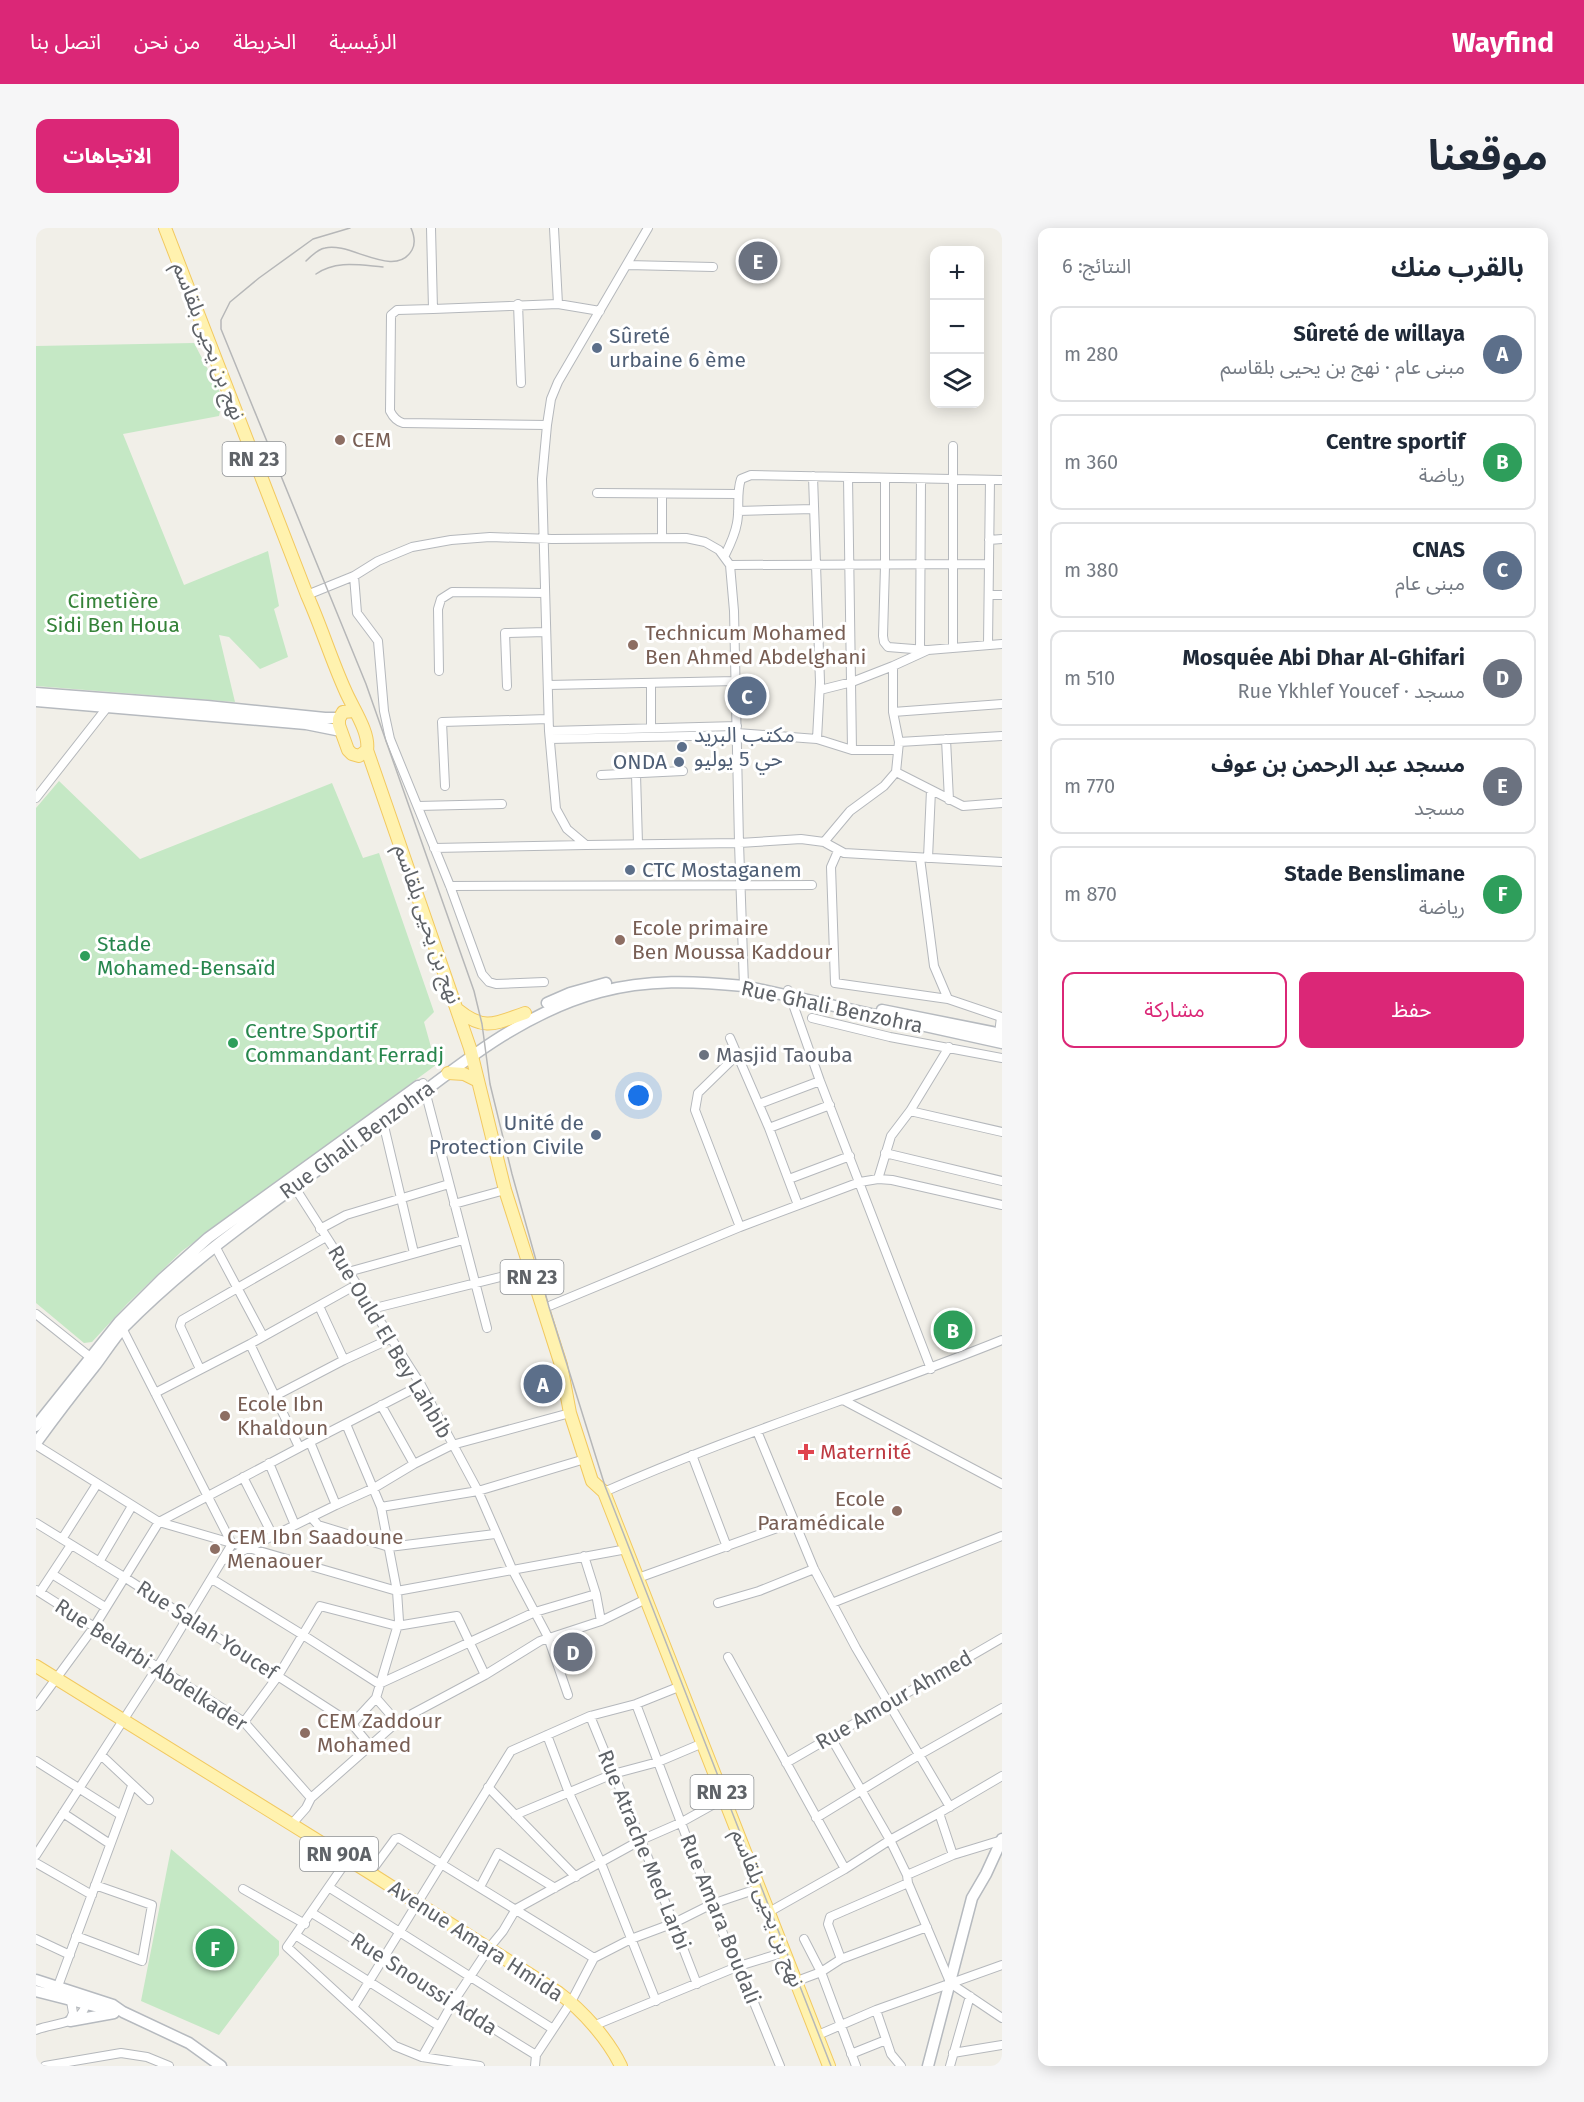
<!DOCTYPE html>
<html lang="ar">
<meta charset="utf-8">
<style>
body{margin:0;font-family:"Fira Sans","Noto Sans Arabic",sans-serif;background:#f6f6f7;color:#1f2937;direction:rtl}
.controls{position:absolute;right:18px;top:18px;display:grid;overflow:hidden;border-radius:12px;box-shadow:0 3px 15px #0003}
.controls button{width:54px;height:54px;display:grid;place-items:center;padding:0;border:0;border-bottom:2px solid #e0e1e3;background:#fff;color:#1f2937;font:30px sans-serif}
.you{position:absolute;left:603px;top:868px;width:21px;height:21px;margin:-15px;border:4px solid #fff;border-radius:50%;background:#1a73e8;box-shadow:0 0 0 9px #1a73e833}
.badge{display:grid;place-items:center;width:39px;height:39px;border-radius:50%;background:#db2777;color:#fff;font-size:20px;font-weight:700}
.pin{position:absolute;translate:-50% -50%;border:3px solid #fff;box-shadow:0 2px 6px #0006}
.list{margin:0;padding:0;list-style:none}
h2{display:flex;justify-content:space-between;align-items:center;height:78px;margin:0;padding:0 24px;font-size:26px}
h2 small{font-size:20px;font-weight:400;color:#747a83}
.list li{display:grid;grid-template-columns:39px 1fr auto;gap:18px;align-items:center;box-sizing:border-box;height:96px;margin:0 12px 12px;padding:0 12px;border:2px solid #e0e1e3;border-radius:12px}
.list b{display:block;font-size:22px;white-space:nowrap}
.list p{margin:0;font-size:20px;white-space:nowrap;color:#747a83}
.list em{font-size:20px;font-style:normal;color:#747a83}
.actions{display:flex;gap:12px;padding:18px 24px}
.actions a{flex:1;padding:14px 0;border:2px solid #db2777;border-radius:12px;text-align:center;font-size:21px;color:#db2777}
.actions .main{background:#db2777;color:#fff}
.icon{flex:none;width:33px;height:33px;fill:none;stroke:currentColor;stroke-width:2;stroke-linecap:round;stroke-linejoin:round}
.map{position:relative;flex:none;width:966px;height:1838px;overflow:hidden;direction:ltr;border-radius:12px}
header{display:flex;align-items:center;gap:36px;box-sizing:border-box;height:84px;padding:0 30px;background:#db2777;color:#fff}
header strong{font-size:28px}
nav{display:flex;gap:33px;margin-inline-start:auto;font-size:21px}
.intro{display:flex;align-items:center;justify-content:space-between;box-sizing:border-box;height:144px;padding:0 36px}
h1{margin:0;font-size:42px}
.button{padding:15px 27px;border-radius:12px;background:#db2777;color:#fff;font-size:21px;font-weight:700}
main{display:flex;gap:36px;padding:0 36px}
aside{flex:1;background:#fff;border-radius:12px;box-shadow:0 3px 15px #0003}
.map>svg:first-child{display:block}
.green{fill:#c5e8c5}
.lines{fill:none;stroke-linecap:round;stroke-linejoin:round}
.minor-casing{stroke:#b5b8bc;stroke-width:10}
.secondary-casing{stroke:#b6babf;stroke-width:13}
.primary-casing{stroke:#f2c960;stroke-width:14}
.minor{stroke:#fff;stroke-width:8}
.secondary{stroke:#fff;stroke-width:10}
.primary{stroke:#fff2af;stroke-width:12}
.tram{stroke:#b6b7b8;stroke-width:1.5}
.service-dot{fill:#5c6f8a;stroke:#fff;stroke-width:2}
.education-dot{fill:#8d6e63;stroke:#fff;stroke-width:2}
.leisure-dot{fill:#2e9e5b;stroke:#fff;stroke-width:2}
.worship-dot{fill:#6b7280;stroke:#fff;stroke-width:2}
.health-dot{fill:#e0444e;stroke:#fff;stroke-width:2}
.labels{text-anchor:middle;stroke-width:6;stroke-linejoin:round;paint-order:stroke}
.shield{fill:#fff;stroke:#8f9295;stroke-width:1.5}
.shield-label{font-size:20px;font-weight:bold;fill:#5f6368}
.service-label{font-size:21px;fill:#4e5e75;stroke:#fff;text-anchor:start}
.street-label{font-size:21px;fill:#5f6368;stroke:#fff}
.education-label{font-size:21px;fill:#785e54;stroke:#fff;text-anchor:start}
.park-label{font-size:21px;fill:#348238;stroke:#fff}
.leisure-label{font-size:21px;fill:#27864d;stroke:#fff;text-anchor:start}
.worship-label{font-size:21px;fill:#5b616d;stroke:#fff;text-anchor:start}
.health-label{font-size:21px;fill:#be3a42;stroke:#fff;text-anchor:start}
</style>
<header>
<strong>Wayfind</strong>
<nav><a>الرئيسية</a><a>الخريطة</a><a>من نحن</a><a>اتصل بنا</a></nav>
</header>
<div class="intro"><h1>موقعنا</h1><a class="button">الاتجاهات</a></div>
<main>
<aside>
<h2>بالقرب منك<small>النتائج: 6</small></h2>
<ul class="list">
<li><span class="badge" style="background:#5c6f8a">A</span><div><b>Sûreté de willaya</b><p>مبنى عام · نهج بن يحيى بلقاسم</p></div><em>280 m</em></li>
<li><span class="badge" style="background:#2e9e5b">B</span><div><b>Centre sportif</b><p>رياضة</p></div><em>360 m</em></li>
<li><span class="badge" style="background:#5c6f8a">C</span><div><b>CNAS</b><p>مبنى عام</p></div><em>380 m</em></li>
<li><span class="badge" style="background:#6b7280">D</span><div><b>Mosquée Abi Dhar Al-Ghifari</b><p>مسجد · Rue Ykhlef Youcef</p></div><em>510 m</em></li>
<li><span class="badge" style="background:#6b7280">E</span><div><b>مسجد عبد الرحمن بن عوف</b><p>مسجد</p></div><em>770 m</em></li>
<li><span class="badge" style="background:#2e9e5b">F</span><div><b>Stade Benslimane</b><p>رياضة</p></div><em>870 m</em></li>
</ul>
<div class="actions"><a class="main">حفظ</a><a>مشاركة</a></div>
</aside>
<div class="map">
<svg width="966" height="1838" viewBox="0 0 966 1838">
<rect width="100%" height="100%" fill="#f1efe8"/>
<path class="green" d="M158,115L187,170L183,188L87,206L148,357L232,323L243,378L238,381L252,429L224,441L193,409L183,407L199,474L0,458V118Z
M23,553L104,631L296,555L327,630L343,625L398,784L388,794L400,837L146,1023L91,1076L56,1114L48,1115L0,1075V580Z
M135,1621L243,1713V1727L183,1807L105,1773Z"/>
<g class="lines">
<g class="minor-casing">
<path id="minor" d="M395,0L397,81L361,82L355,87L354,183C357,189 360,193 367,195L511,197
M518,0L522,76
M612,0L522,154L515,171L511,197L506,251L513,503L520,581L531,601L550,617L703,615L708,758
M591,37L677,39
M482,76L485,155
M397,81L522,76L564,83
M917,218V420
M777,248L784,454L781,511
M812,249L816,522
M849,250V338L847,408L848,414L852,419L890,422
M561,265L702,266
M702,283L778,281
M626,310V266
M953,312L966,311
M689,327C694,317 699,307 701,295C704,280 700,266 705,251L715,247L966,252
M694,337L953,336
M318,348L321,385L342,413L348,483L354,511L414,658L446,746L453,754L460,756L508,754
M271,367L318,348L342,333L376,319L415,312L454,309L516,311L650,310L669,314L683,322L694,337L698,383L703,615L765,611L788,614L808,625L966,634
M953,367H966
M952,417L954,252
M884,422L885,251
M403,443L402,381L405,371L416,364L509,365
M512,457L700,453
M471,458L469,405L510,404
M784,462L816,454L857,438
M857,484L966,476
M615,500V455
M513,503L701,498
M701,505L781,511L816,522H862
M514,511L701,507
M910,511L913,572
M863,514L966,508
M860,544L927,578L966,575
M600,546L602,616
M565,547L647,543
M409,558L406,494L512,491
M0,570L73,477
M382,578L466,576
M788,614L814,583L848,558L860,544L863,514L857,484V438L892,422L966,416
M398,620L550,617
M802,623L795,639L799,755L912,771
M884,630L898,738L912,771L965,789L963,806
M892,630L895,562
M414,658L776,657
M752,762L784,853L895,1141
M776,790L854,809L966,830
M694,810L733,900L762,977
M701,827L662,865L659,882L704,999
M387,855L451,1100
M723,876L784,853
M874,883L966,904
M347,894L378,1025
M733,900L794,877
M849,925L966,953
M753,951L814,928
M842,951L855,908L874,883L913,819
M256,955L385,1157L442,1263L477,1343L512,1409L532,1467
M418,976L469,962
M284,1001L310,987L413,956
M179,1018L227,1108
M312,1044L427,1012
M283,1078L308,1132
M335,1081L493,1042
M506,1081L704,999L824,954L842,951L856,952L966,977
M0,1086L54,1129
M214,1116L263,1219
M164,1141L144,1098L146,1092L290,1009
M119,1165L214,1116L320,1057
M239,1168L308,1132L354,1111
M809,1173L966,1256
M345,1177L378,1236
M310,1196L345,1279L361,1363L363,1393L340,1470L361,1494
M721,1203L778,1341L820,1420L914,1579
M274,1214L300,1277
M0,1217L123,1294L361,1363L591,1321
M656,1227L691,1319
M233,1235L259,1297
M207,1249L237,1308
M568,1264C698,1206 835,1165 966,1112
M345,1279L442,1263L549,1231
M275,1289L282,1297L353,1319L459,1306
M0,1295L88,1349L316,1496L335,1519
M26,1311L61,1256
M548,1328L560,1366L565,1393
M186,1333L300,1277L338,1260L378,1236L416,1217L534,1185
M63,1334L96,1278
M16,1346L69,1379
M602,1350L758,1294
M176,1351L267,1407L343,1456L499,1384L560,1366
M0,1362L208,1494L275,1570
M4,1364L35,1317
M682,1375L723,1363L778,1341
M796,1375L966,1308
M692,1429L809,1641
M600,1476L688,1708L703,1738L744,1838
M0,1478L58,1399L123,1294L274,1214L385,1157
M554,1488L605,1612L661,1756
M208,1494L242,1448L284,1378L361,1398L421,1388L449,1447
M316,1496L340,1470
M511,1507L533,1565L565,1635L620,1773
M794,1508L854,1612L871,1647L872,1655L914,1754
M65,1527L113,1572
M0,1533L85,1587
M750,1535L966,1410
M452,1559L540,1649
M27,1585L74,1616
M903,1585L917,1627
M479,1587L577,1546L622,1534L667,1515
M780,1590L883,1527L966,1480
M255,1597L270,1580L275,1570L361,1494L449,1447L504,1413L565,1393L610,1371
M0,1627L121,1440L196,1316L84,1096
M312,1631L251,1719L359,1818L386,1829L444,1838
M0,1635L56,1667
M334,1645L359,1611L363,1610L558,1730
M871,1647L917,1627L966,1612
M444,1659L462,1625L519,1660
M294,1660L517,1801
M207,1661L269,1696
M733,1684L809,1641L854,1612L903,1585L966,1548
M276,1685C351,1731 424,1781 500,1827
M40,1708L106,1733L116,1677L59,1657
M261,1708L403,1798
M0,1711L34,1727
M768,1711L785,1744L820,1838
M805,1731L792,1696L794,1689L872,1655
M761,1753L785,1744L805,1731L891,1699
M914,1755L966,1790
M22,1758L96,1558
M318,1778L475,1523L554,1488L600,1476L645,1458
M840,1782L855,1826L865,1838
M34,1793L37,1785L35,1773
M557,1798L703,1738L749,1724
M0,1802C15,1795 43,1797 49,1779L47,1772
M782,1807L840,1782L966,1737
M917,1825L966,1817
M815,1826L850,1812
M386,1829L416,1776L453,1720L467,1703L480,1681L605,1612L644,1595L689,1570
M9,1838L85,1825L111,1829L133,1838
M499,1838L500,1827L535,1774L558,1730L595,1711L638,1695L676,1676L724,1660
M914,1838L934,1768"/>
</g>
<g class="secondary-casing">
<path id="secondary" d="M0,465L171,478L289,490H303
M0,473L270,496L305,503
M511,775L534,765L570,755
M846,782L966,806
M0,1198L83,1094L126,1051L172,1010L382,858
M0,1215C19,1189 38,1164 58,1139C68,1126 77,1111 88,1099C166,1020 259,960 348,894C415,844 481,786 564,764C611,751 659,753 708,758L966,815
M0,1752L77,1777L87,1784L153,1815L185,1838
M0,1763L78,1783
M34,1793L78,1785
M892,1838L936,1670L950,1646L966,1611"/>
</g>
<g class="primary-casing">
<path id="primary" d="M129,0L271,367C285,398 295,431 309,462C316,479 334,504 331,522L434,820L469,962L525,1137L534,1185L556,1253L568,1264L793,1838
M318,483L307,484L303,491V497L312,522L316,526L323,528L331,522
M422,782C449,804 460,795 489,785
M412,845L428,846L442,853
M0,1438L334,1645L523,1765C547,1783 572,1811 585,1838"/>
</g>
<use href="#minor" class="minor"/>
<use href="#secondary" class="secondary"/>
<use href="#primary" class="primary"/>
<path class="tram" d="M314,0L277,11L223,50L194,74L185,92V101L330,456L438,763L446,796L454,856L476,946L513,1079L569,1258L795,1838
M270,33C275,28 282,21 289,20C313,13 359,52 376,22C380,15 378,7 375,0
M280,46C300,32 323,37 347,39"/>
</g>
<g class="service-dot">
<circle cx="561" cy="120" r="6"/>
<circle cx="646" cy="519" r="6"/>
<circle cx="643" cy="534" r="6"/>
<circle cx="594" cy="642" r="6"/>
<circle cx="560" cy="907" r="6"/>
</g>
<g class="education-dot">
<circle cx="304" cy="212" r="6"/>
<circle cx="597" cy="417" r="6"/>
<circle cx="584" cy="712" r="6"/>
<circle cx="189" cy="1188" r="6"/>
<circle cx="861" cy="1283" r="6"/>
<circle cx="179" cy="1321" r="6"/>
<circle cx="269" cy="1505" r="6"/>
</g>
<g class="leisure-dot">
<circle cx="49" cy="728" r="6"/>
<circle cx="197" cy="815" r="6"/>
</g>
<circle class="worship-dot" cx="668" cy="827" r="6"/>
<path class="health-dot" d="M767 1215h6v6h6v6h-6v6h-6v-6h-6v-6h6z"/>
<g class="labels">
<g class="shield">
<rect x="186.5" y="214" width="63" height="34" rx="4.5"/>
<rect x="464.5" y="1032" width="63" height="34" rx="4.5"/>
<rect x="654.5" y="1547" width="63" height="34" rx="4.5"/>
<rect x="264" y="1609" width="78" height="34" rx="4.5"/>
</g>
<g class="shield-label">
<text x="218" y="238">RN 23</text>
<text x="496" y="1056">RN 23</text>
<text x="686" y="1571">RN 23</text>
<text x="303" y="1633">RN 90A</text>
</g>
<g class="service-label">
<text x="573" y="115">Sûreté<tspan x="573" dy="24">urbaine 6 ème</tspan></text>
<text x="658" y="514">مكتب البريد<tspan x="658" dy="24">حي 5 يوليو</tspan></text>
<text x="631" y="541" text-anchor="end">ONDA</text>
<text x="606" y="649">CTC Mostaganem</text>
<text x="548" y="902" text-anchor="end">Unité de<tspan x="548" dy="24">Protection Civile</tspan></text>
</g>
<g class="street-label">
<text transform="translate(173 113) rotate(69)" y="7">نهج بن يحيى بلقاسم</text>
<text transform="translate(392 696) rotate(71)" y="7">نهج بن يحيى بلقاسم</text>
<text transform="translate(796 779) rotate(12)" y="7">Rue Ghali Benzohra</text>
<text transform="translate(321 912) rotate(-36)" y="7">Rue Ghali Benzohra</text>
<text transform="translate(354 1114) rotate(59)" y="7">Rue Ould El Bey Lahbib</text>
<text transform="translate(171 1402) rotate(33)" y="7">Rue Salah Youcef</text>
<text transform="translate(115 1437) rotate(33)" y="7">Rue Belarbi Abdelkader</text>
<text transform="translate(858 1472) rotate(-30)" y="7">Rue Amour Ahmed</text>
<text transform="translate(608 1622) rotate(68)" y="7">Rue Atrache Med Larbi</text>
<text transform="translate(732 1680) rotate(69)" y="7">نهج بن يحيى بلقاسم</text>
<text transform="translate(684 1691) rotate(68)" y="7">Rue Amara Boudali</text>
<text transform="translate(440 1713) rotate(33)" y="7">Avenue Amara Hmida</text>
<text transform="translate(388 1756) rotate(33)" y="7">Rue Snoussi Adda</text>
</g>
<g class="education-label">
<text x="316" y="219">CEM</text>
<text x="609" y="412">Technicum Mohamed<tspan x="609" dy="24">Ben Ahmed Abdelghani</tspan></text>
<text x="596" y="707">Ecole primaire<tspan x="596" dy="24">Ben Moussa Kaddour</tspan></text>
<text x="201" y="1183">Ecole Ibn<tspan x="201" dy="24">Khaldoun</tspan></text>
<text x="849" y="1278" text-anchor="end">Ecole<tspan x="849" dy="24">Paramédicale</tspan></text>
<text x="191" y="1316">CEM Ibn Saadoune<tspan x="191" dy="24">Menaouer</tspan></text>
<text x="281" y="1500">CEM Zaddour<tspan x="281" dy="24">Mohamed</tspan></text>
</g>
<g class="park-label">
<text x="77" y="380">Cimetière<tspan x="77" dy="24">Sidi Ben Houa</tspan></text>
</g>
<g class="leisure-label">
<text x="61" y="723">Stade<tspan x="61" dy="24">Mohamed-Bensaïd</tspan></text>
<text x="209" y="810">Centre Sportif<tspan x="209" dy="24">Commandant Ferradj</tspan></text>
</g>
<g class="worship-label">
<text x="680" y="834">Masjid Taouba</text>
</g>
<g class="health-label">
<text x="784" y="1231">Maternité</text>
</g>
</g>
</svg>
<div class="controls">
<button>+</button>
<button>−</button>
<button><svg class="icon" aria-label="layers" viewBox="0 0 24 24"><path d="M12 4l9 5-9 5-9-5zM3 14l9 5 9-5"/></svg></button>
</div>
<div class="you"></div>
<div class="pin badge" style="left:507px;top:1156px;background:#5c6f8a">A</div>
<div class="pin badge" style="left:917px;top:1102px;background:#2e9e5b">B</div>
<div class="pin badge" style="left:711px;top:468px;background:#5c6f8a">C</div>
<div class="pin badge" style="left:537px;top:1424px;background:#6b7280">D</div>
<div class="pin badge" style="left:722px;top:33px;background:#6b7280">E</div>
<div class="pin badge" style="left:179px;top:1720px;background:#2e9e5b">F</div>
</div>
</main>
